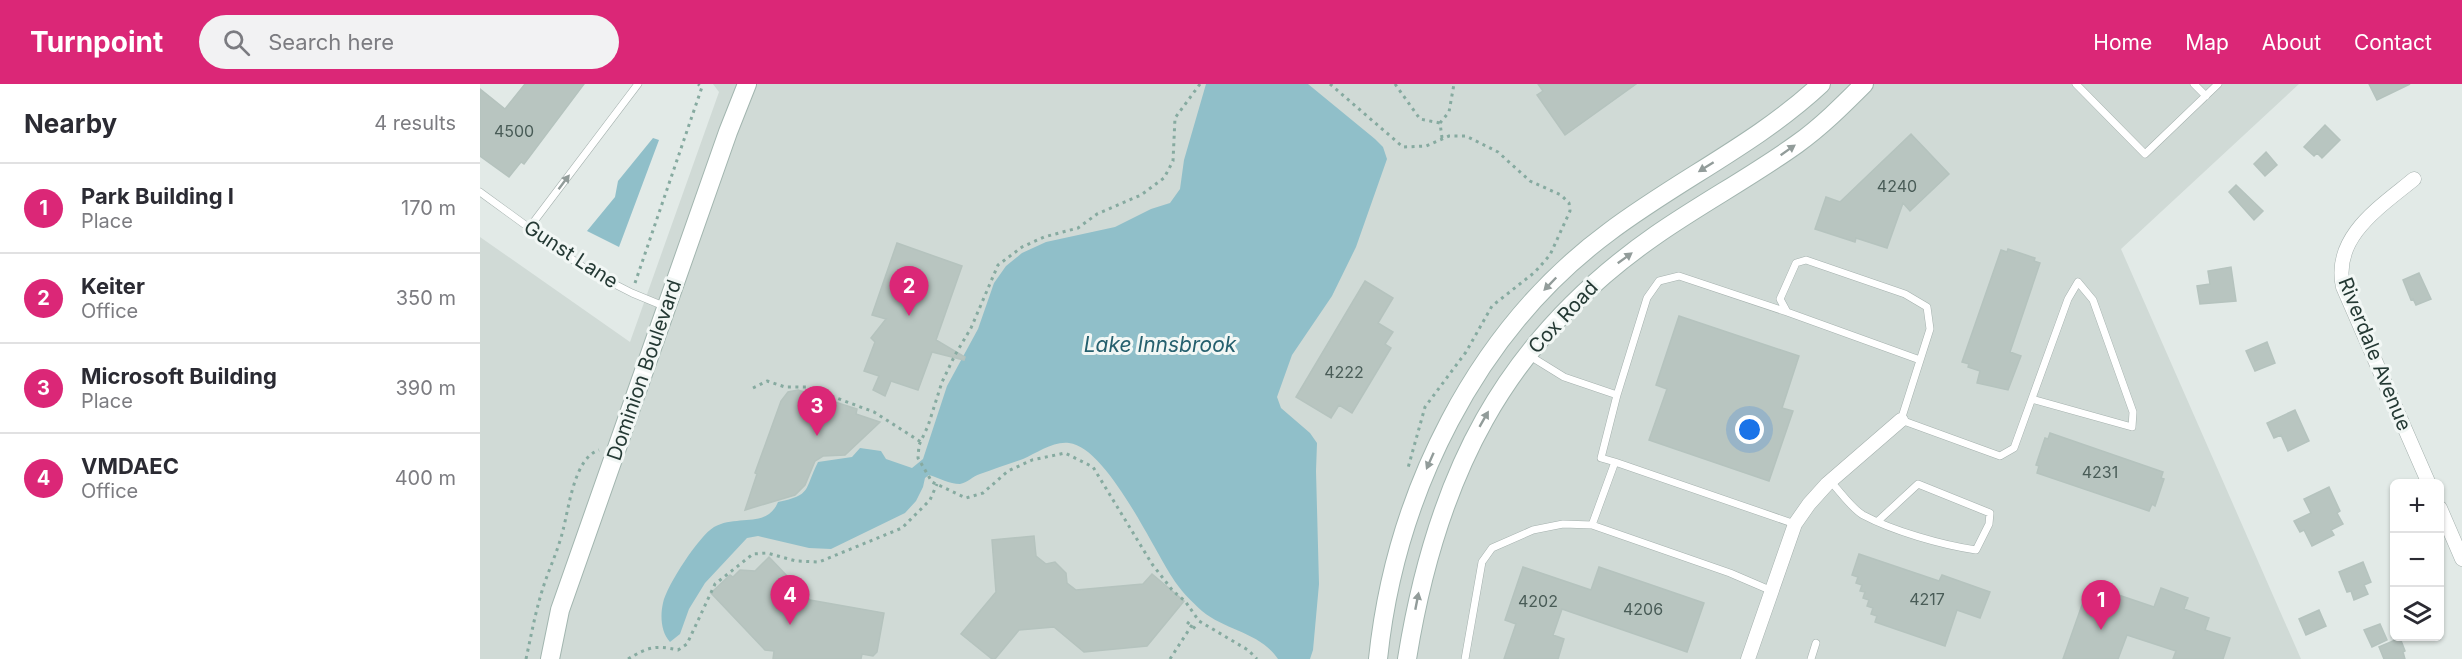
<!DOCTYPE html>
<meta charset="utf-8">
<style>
body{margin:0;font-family:Inter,sans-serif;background:#f2f2f3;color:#2b2b33}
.controls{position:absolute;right:18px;bottom:18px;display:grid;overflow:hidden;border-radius:9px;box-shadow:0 2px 4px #0004}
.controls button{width:54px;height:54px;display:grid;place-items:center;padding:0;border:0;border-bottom:2px solid #e1e1e2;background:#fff;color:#2b2b33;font:30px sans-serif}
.you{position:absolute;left:1270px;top:346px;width:21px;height:21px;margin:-15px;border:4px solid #fff;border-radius:50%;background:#1a73e8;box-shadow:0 0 0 9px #1a73e833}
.badge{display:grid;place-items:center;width:39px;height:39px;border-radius:50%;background:#db2777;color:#fff;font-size:20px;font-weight:700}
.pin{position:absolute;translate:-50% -50px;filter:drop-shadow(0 2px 3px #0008)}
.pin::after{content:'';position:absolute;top:32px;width:21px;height:18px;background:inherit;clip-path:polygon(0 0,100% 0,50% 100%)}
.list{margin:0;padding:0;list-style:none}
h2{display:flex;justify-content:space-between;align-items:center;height:78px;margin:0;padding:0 24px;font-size:26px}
h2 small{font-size:20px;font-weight:400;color:#7c7c81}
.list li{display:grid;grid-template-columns:39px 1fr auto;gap:18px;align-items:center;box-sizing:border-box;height:90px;padding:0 24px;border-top:2px solid #e1e1e2}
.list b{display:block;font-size:22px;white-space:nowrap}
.list p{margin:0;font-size:20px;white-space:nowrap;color:#7c7c81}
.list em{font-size:20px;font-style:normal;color:#7c7c81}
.icon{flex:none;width:33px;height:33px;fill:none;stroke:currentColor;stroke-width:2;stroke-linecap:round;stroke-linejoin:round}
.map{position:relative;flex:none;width:1982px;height:575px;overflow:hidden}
header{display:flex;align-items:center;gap:36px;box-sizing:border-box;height:84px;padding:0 30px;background:#db2777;color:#fff}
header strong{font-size:28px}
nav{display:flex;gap:33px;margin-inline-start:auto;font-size:21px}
.search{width:420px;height:54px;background:#f2f2f3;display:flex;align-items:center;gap:15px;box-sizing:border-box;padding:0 21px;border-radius:33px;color:#7c7c81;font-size:22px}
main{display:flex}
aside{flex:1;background:#fff}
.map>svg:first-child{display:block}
.built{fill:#d0dad6}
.water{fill:#90bfc9}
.building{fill:#b8c5c0;stroke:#b5c3be;stroke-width:1.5}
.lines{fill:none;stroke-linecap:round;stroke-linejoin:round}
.lane-casing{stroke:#a5b1ae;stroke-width:8}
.street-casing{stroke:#a5b1ae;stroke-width:15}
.secondary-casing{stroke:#a2b5af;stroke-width:20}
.path{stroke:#86aaa0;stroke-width:3;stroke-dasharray:3 4.5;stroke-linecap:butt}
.lane{stroke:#fff;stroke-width:7}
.street{stroke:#fff;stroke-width:14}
.secondary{stroke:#fff;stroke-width:18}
.oneway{fill:#929c9a}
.labels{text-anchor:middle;stroke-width:6;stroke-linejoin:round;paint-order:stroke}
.number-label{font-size:16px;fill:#495c57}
.street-label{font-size:20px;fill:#243934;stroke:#f2f7f5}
.water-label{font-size:21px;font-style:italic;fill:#25606e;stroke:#f2f7f5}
</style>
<header>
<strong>Turnpoint</strong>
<div class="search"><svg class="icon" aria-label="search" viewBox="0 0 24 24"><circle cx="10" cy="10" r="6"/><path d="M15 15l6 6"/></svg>Search here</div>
<nav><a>Home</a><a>Map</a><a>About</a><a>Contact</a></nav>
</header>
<main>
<aside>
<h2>Nearby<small>4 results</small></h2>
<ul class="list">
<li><span class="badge">1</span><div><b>Park Building I</b><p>Place</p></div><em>170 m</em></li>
<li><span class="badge">2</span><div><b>Keiter</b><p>Office</p></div><em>350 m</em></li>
<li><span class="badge">3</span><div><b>Microsoft Building</b><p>Place</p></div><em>390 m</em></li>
<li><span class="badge">4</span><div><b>VMDAEC</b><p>Office</p></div><em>400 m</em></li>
</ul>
</aside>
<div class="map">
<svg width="1982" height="575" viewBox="0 0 1982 575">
<rect width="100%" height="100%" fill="#e2eae7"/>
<path class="built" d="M233,0H1819L1641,165L1821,575H0V153L150,258L239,8Z"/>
<path class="water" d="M726,0H828L895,55L903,63L907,75L876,163L852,212L812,271L797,313L801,324L830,349L837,359L836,387L839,500L833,566L830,575H798C780,548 746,547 722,527C712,518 699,505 692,493C672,462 626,363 589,359C573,357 557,369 543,375C529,380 514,385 500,390C493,392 487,399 480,400C469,400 460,394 449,391L445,394L443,403L436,417L425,429L351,465L329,464L278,452L267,454L225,499L209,525L200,550L190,558C181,548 180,532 183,519C187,501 219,452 234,443C258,430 287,445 298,418C332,411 324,406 338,378L372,373L380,364L401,367L406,375L432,384L443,375L467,302L498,245L514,199L526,182L542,169L566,158L635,143L671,125L690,119L700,105L704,76Z
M173,54L179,56L139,163L107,147L135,113L138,97Z"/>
<path class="building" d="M45,0H104L44,80L41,78L29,93L0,72V5L25,25Z
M1058,0H1156L1085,51L1057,11L1063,7Z
M1889,0H1930L1897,16Z
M1845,41L1860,56L1842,74L1837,69L1834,72L1824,63Z
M1431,50L1469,90L1430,127L1423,119L1407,164L1376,154L1375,158L1335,145L1346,113L1360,118Z
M1786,68L1797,81L1785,92L1774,80Z
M1756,101L1783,127L1774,136L1749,108Z
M417,159L482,182L456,256L485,273L484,276L452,268L438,306L411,297L405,312L393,306L399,292L384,287L395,258L391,254L406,235L392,231Z
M1528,165L1555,174L1554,177L1560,179L1530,268L1541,272L1528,306L1497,299L1500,287L1488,283L1489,280L1482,278L1521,166L1527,168Z
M1751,183L1756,217L1720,220L1717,202L1730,200L1728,187Z
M1939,189L1951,215L1936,221L1933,215L1931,216L1923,196Z
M885,197L913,214L898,239L913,248L905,260L911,264L872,329L859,321L851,334L816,313Z
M1199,232L1319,272L1302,324L1313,327L1289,397L1169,356L1187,305L1176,301Z
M1787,258L1795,279L1775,287L1766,267Z
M318,306L377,325L376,330L400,338L365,371L343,372L335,377L325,401L315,411L265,426L277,390L275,389L301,317L308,308Z
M1815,326L1829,357L1808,367L1801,351L1794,354L1787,339Z
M1570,349L1683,388L1681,394L1684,395L1675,422L1672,420L1669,427L1557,389L1559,382L1556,381L1565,354L1568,355Z
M1849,403L1860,427L1857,429L1863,440L1851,446L1854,451L1832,462L1824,446L1820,448L1814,437L1831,429L1824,415Z
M554,452L556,472L566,480L575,478L586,489L587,499L596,506L663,500L672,490L704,517L667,562L604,568L574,543L539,546L515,575H512L481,550L516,508L512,456Z
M1379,470L1459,497L1462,491L1510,508L1500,534L1477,526L1465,562L1395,538L1397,532L1391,530L1393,524L1387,522L1389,516L1383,514L1385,508L1380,507L1382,501L1376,499L1378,493L1372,491Z
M289,473L330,516L404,529L397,568L393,572L382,570L381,575H293L294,567L285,566L231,509L250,491L253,493L260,486L275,487Z
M1883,478L1891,498L1884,501L1888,510L1874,516L1871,507L1867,508L1859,488Z
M1043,483L1111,506L1119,483L1224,519L1207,568L1082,525L1073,551L1084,555L1078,575H1024L1036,540L1025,536Z
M1609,501L1674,523L1681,504L1708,514L1704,525L1729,534L1725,546L1750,554L1743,575H1693L1696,567L1647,551L1638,575H1583Z
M1839,526L1846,542L1826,551L1819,535Z
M1900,540L1907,556L1892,563L1884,546Z
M1920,554L1925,567L1923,568L1925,575H1904L1899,563Z"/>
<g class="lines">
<g class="lane-casing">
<path id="lane" d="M1596,0L1665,70L1738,0
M1714,0L1726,12
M0,108L107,186L152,209L186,223
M49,144L158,0
M1050,272L1084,293L1137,311L1167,214L1179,197L1199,192L1307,228
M1440,276L1307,228L1300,215L1316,179L1326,176L1425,210L1447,223L1450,245L1421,336L1520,372L1534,364L1588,215L1598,198L1613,216L1653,328L1652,343L1552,315
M1135,378L1121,374L1137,311
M1350,397C1360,407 1371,424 1383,431C1413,447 1462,461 1496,466L1509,440L1510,429L1438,400L1398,437
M1112,441L1135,378L1315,440
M985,575L1002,478L1012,464L1053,446L1083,440L1112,441L1250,489L1292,507
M1331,575L1336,559"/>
</g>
<g class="street-casing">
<path id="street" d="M1934,95C1900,123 1852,153 1863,203L1949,400
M1960,424L1982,475
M1268,575L1315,440L1329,420L1347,400L1421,336"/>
</g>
<g class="secondary-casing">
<path id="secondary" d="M70,575L80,526L248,48L267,0
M898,575C915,411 995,247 1129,148C1198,96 1278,59 1341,0
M927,575C956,394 1022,258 1176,151C1222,119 1271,93 1317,60C1341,43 1363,21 1384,0"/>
</g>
<path class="path" d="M720,0L695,34L693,77L684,94L661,111L617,130L598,144L564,153L542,163L518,181L491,244L475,271L462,298L448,342L439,361L438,374L452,398L486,414L503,409L528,387L552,376L585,369L613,383L672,480L693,507L705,517L719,537L768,566L777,575
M850,0L923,63L946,62L969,52H986L1018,68L1050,97L1081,111L1089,119L1090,127L1070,171L1055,188L1012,222L986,268L945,323L928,384
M915,0L940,35L960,39
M962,54L960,39L969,28L974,0
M155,199L222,3L218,0
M273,304L287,297L305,303H327L394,328L441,358
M707,538L716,545
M46,575C51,552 55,530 62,507C68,487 78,467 83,446C89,424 94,374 119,366
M148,575C168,563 175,561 198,566L207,560L235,500L273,470L287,469L316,477L339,478L422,444L450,416L457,400
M690,575L712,541"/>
<use href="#lane" class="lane"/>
<use href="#street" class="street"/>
<use href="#secondary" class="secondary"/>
</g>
<defs><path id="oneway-solid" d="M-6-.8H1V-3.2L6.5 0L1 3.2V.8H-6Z" transform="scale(1.5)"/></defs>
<g class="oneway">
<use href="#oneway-solid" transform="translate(1308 66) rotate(-35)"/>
<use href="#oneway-solid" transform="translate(1226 83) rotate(148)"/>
<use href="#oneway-solid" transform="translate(84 98) rotate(-53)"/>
<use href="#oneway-solid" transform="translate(1145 174) rotate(-36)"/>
<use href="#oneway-solid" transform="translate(1070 200) rotate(134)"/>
<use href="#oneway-solid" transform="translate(1004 335) rotate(-60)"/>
<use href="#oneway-solid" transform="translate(950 377) rotate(114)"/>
<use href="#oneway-solid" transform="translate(937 517) rotate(-79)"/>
</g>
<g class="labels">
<g class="number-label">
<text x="34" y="53">4500</text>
<text x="1417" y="108">4240</text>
<text x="864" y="294">4222</text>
<text x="1620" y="394">4231</text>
<text x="1447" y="521">4217</text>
<text x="1058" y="523">4202</text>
<text x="1163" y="531">4206</text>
</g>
<g class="street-label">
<text transform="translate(91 170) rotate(33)" y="7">Gunst Lane</text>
<text transform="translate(1083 233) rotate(-47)" y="7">Cox Road</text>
<text transform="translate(1895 270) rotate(68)" y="7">Riverdale Avenue</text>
<text transform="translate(164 286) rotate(-71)" y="7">Dominion Boulevard</text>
</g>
<g class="water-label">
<text x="680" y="268">Lake Innsbrook</text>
</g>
</g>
</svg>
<div class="controls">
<button>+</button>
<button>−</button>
<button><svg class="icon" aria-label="layers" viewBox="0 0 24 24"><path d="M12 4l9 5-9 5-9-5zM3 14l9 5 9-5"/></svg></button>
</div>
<div class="you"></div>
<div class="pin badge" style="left:1621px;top:546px">1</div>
<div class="pin badge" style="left:429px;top:232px">2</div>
<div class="pin badge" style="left:337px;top:352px">3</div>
<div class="pin badge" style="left:310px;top:541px">4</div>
</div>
</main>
